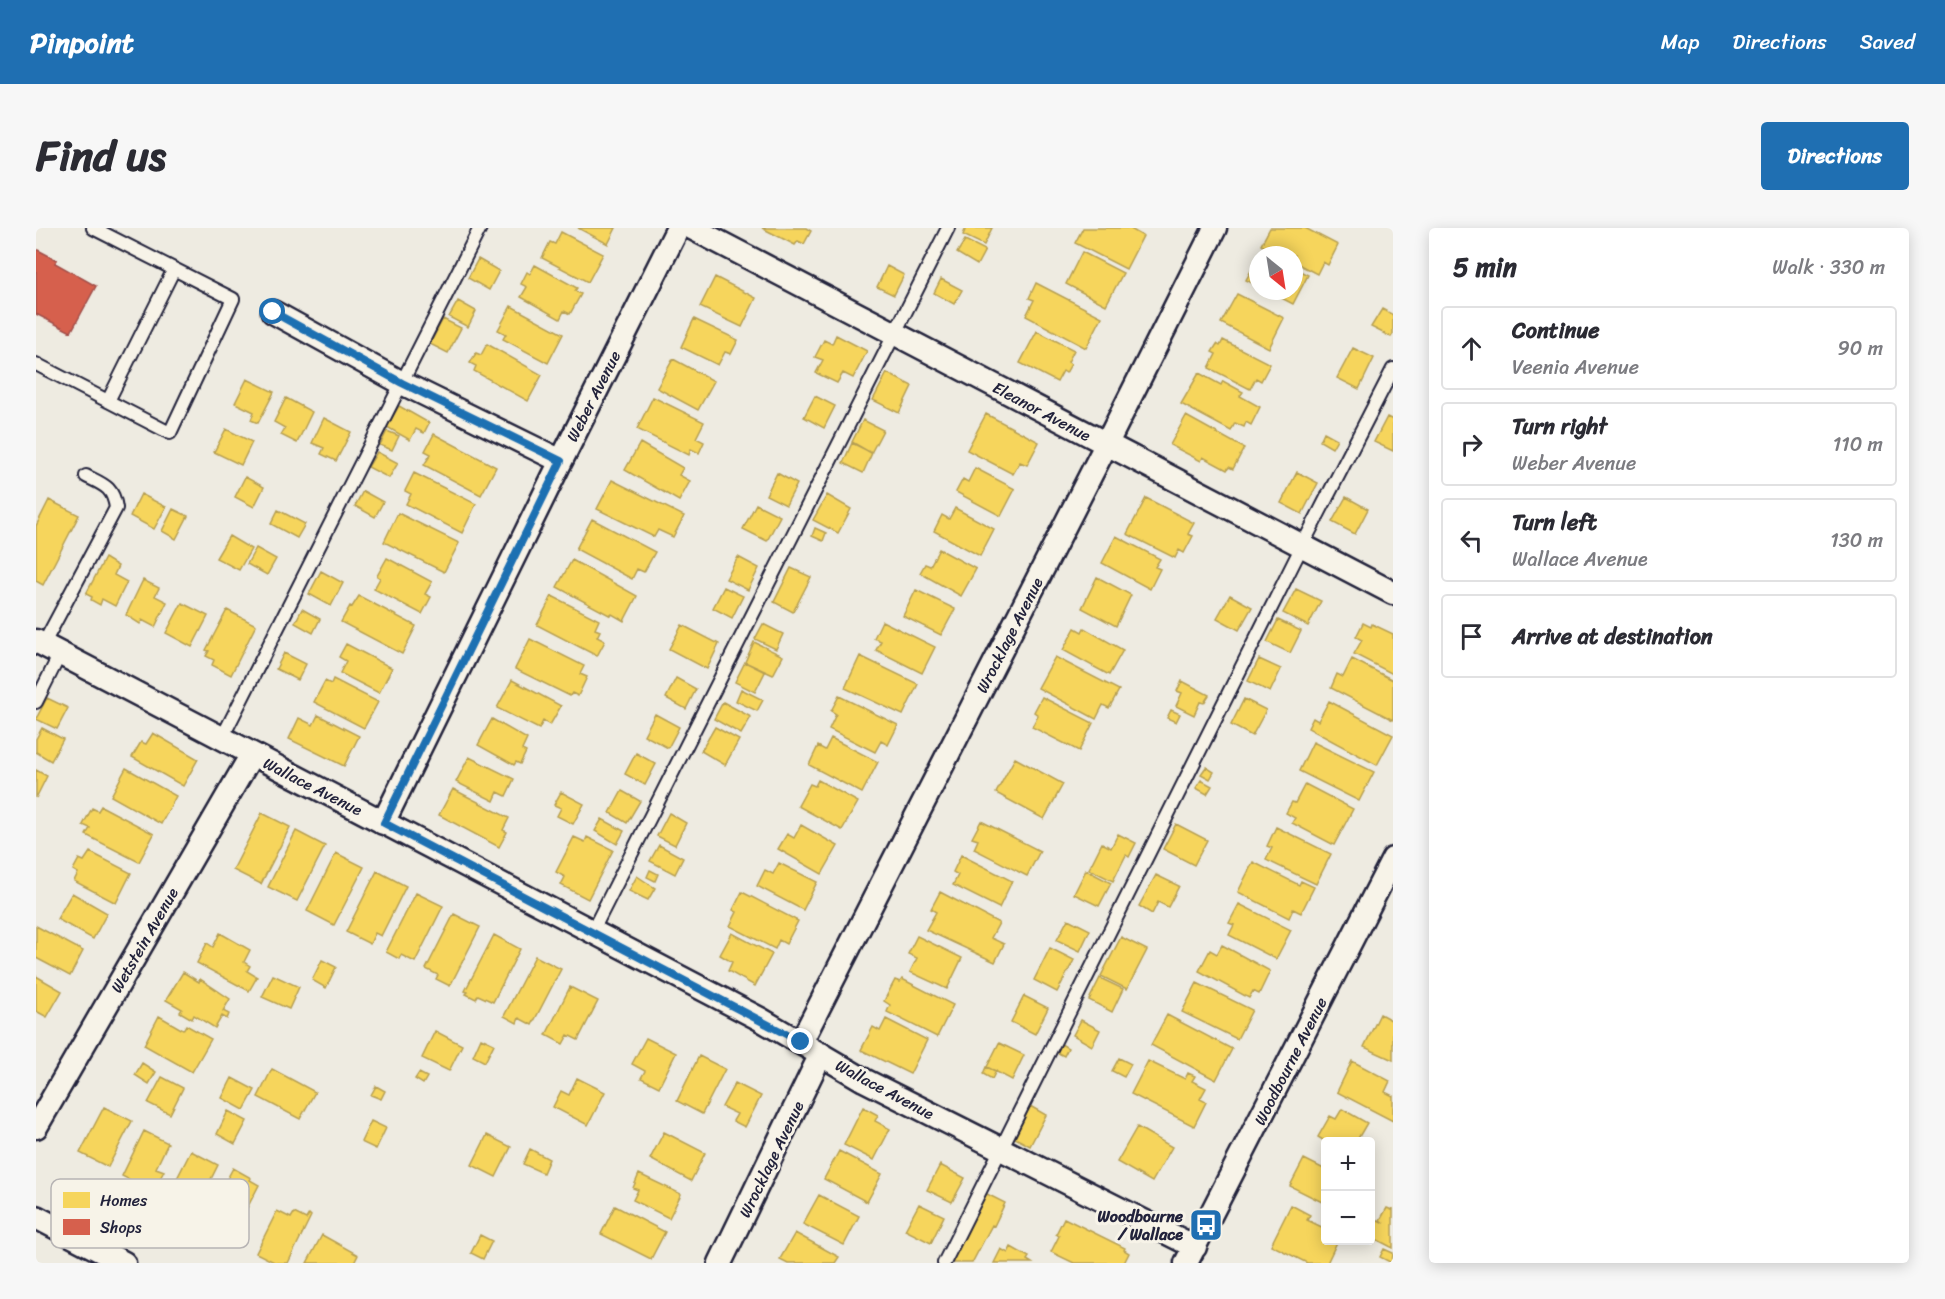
<!DOCTYPE html>
<meta charset="utf-8">
<style>
body{margin:0;font-family:Sriracha,sans-serif;background:#f7f7f7;color:#2b2b33}
.controls{position:absolute;right:18px;bottom:18px;display:grid;overflow:hidden;border-radius:6px;box-shadow:0 3px 15px #0003}
.controls button{width:54px;height:54px;display:grid;place-items:center;padding:0;border:0;border-bottom:2px solid #e1e1e2;background:#fff;color:#2b2b33;font:30px sans-serif}
.compass{position:absolute;left:1213px;top:18px;width:54px;height:54px;border-radius:50%;background:#fff;box-shadow:0 3px 15px #0003;rotate:150deg}
.stop{position:absolute;width:18px;height:18px;margin:-14px;border:4px solid #1f6fb2;border-radius:50%;background:#fff}
.stop.end{background:#1f6fb2;border-color:#fff;box-shadow:0 2px 6px #0008}
.list{margin:0;padding:0;list-style:none}
h2{display:flex;justify-content:space-between;align-items:center;height:78px;margin:0;padding:0 24px;font-size:26px}
h2 small{font-size:20px;font-weight:400;color:#7c7c81}
.list li{display:grid;grid-template-columns:39px 1fr auto;gap:18px;align-items:center;box-sizing:border-box;height:84px;margin:0 12px 12px;padding:0 12px;border:2px solid #e1e1e2;border-radius:6px}
.list b{display:block;font-size:22px;white-space:nowrap}
.list p{margin:0;font-size:20px;white-space:nowrap;color:#7c7c81}
.list em{font-size:20px;font-style:normal;color:#7c7c81}
.icon{flex:none;width:33px;height:33px;fill:none;stroke:currentColor;stroke-width:2;stroke-linecap:round;stroke-linejoin:round}
.map{position:relative;flex:none;width:1357px;height:1035px;overflow:hidden;border-radius:6px}
header{display:flex;align-items:center;gap:36px;box-sizing:border-box;height:84px;padding:0 30px;background:#1f6fb2;color:#fff}
header strong{font-size:28px}
nav{display:flex;gap:33px;margin-inline-start:auto;font-size:21px}
.intro{display:flex;align-items:center;justify-content:space-between;box-sizing:border-box;height:144px;padding:0 36px}
h1{margin:0;font-size:42px}
.button{padding:15px 27px;border-radius:6px;background:#1f6fb2;color:#fff;font-size:21px;font-weight:700}
main{display:flex;gap:36px;padding:0 36px}
aside{flex:1;background:#fff;border-radius:6px;box-shadow:0 3px 15px #0003}
.map>svg:first-child{display:block}
.homes{fill:#f6d55c;stroke:#b69f52;stroke-width:1.5}
.shops{fill:#d6604d;stroke:#a04d48;stroke-width:1.5}
.lines{fill:none;stroke-linecap:round;stroke-linejoin:round}
.lane-casing{stroke:#22223b;stroke-width:16}
.street-casing{stroke:#22223b;stroke-width:27}
.lane{stroke:#f7f3e8;stroke-width:12}
.street{stroke:#f7f3e8;stroke-width:22}
.route{stroke:#1f6fb2;stroke-width:8}
.labels{text-anchor:middle;stroke-width:6;stroke-linejoin:round;paint-order:stroke}
.street-label{font-size:16px;fill:#22223b;stroke:#f7f3e8}
.poi-label{font-size:16px;font-weight:bold;fill:#22223b;stroke:#f7f3e8;text-anchor:end}
.key{fill:#f7f3e8;stroke:#b7b4b4;stroke-width:1.5}
.key-label{font-size:16px;fill:#22223b}
</style>
<header>
<strong>Pinpoint</strong>
<nav><a>Map</a><a>Directions</a><a>Saved</a></nav>
</header>
<div class="intro"><h1>Find us</h1><a class="button">Directions</a></div>
<main>
<div class="map">
<svg width="1357" height="1035" viewBox="0 0 1357 1035">
<rect width="100%" height="100%" fill="#eeebe1"/>
<filter id="ink" filterUnits="userSpaceOnUse"><feTurbulence type="fractalNoise" baseFrequency=".0167" numOctaves="2"/><feDisplacementMap in="SourceGraphic" scale="12" xChannelSelector="R" yChannelSelector="G"/><feConvolveMatrix kernelMatrix="1 2 1 2 8 2 1 2 1" color-interpolation-filters="sRGB"/></filter>
<g filter="url(#ink)">
<path class="homes" d="M542,0H580L572,16Z
M726,0H770L775,3L768,16L762,13L759,17Z
M930,0H956L948,17L927,7Z
M1047,0H1093L1107,8L1090,41L1039,15Z
M1234,0H1269L1302,17L1292,37L1287,34L1281,46L1258,34V27H1244L1225,17Z
M525,4L567,26L552,54L506,30L514,14L519,16Z
M929,12L949,22L941,37L921,25Z
M1046,24L1087,45L1070,77L1030,56Z
M1222,30V58L1210,52Z
M442,31L463,43L453,62L432,50Z
M499,37L541,60L539,63L545,66L534,86L528,83L524,91L485,69L491,59L485,56L491,44L494,46Z
M851,38L868,47L858,67L841,59Z
M1258,40L1272,47L1257,76L1232,63H1258Z
M679,49L720,70L706,99L664,79Z
M905,51L926,62L918,76L898,65Z
M1000,55L1066,89L1050,120L990,88L998,72L993,70Z
M1201,66L1248,90L1233,120L1185,95Z
M422,73L440,83L432,99L413,89Z
M475,78L527,106L512,135L467,111L470,106L462,102Z
M1346,81L1357,87V106L1355,109L1335,99Z
M407,91L425,100L412,125L394,116Z
M658,91L702,112L695,126L689,124L682,137L645,119Z
M1001,103L1038,122L1032,134L1035,136L1030,145L1027,143L1021,154L984,135Z
M800,107L831,123L817,150L807,145L801,155L780,145L787,132L779,129L788,112L796,116Z
M1187,112L1234,136L1225,153L1220,150L1214,161L1173,140L1180,126L1176,124L1181,116L1184,118Z
M451,116L506,147L492,173L438,143L440,138L434,135L440,125L445,127Z
M1317,120L1338,130L1323,161L1301,150Z
M637,131L678,153L662,182L621,160Z
M851,145L876,158L863,185L837,172Z
M1163,145L1185,157L1187,153L1207,164L1204,168L1224,179L1215,197L1210,194L1208,199L1199,195L1195,203L1145,176Z
M211,151L238,164L222,195L215,192L218,184L199,175Z
M779,168L799,178L788,200L768,189Z
M617,169L668,194L660,210L668,214L663,225L655,221L653,227L601,201Z
M250,170L276,184L261,215L245,207L249,200L238,194Z
M363,178L393,195L388,205L380,201L374,212L351,199Z
M950,186L1003,214L991,237L984,234L977,246L931,222Z
M1150,188L1208,220L1197,241L1193,239L1191,242L1167,229L1165,233L1134,217Z
M1351,189L1357,192V223L1338,214Z
M288,190L315,204L300,233L285,226L288,220L276,215Z
M827,192L847,202L835,225L816,214Z
M190,201L216,214L205,237L178,224Z
M351,203L363,208L356,222L344,217Z
M1288,204L1301,211L1296,220L1284,213Z
M398,206L460,239L445,267L388,237L395,226L389,223Z
M604,215L647,240L643,247L654,253L643,273L589,242Z
M816,215L836,225L827,245L807,235Z
M341,224L362,235L353,250L332,239Z
M939,240L979,261L965,288L920,264L927,251L932,254Z
M1261,244L1282,255L1266,286L1245,275Z
M378,245L440,276L426,305L370,276L375,266L369,263Z
M741,245L761,256L750,277L730,267Z
M209,249L228,259L218,279L199,269Z
M576,252L648,288L637,309L622,302L618,309L561,281Z
M327,263L347,274L339,289L319,278Z
M105,266L130,279L118,301L94,288Z
M791,267L815,281L802,305L777,292Z
M1310,269L1332,281L1319,306L1296,294Z
M1110,270L1158,295L1152,306L1157,308L1148,325L1143,322L1139,330L1091,306Z
M13,272L43,287L7,357L0,353V298Z
M720,276L744,288L731,313L707,301Z
M919,280L958,301L944,328L898,303L906,287L913,291Z
M137,281L152,288L140,311L126,303Z
M242,282L269,296L261,310L235,296Z
M362,285L423,315L408,344L348,314Z
M556,291L619,324L608,344L601,341L596,351L540,321Z
M779,300L790,305L787,313L776,308Z
M193,308L215,321L203,342L180,330Z
M1080,308L1124,331L1119,339L1124,341L1114,361L1066,335Z
M220,320L240,331L231,347L211,336Z
M903,321L940,341L925,368L884,345L889,336L894,338Z
M702,329L723,340L712,362L690,351Z
M69,330L82,338L78,347L91,354L79,378L66,371L64,377L55,372L56,369L50,366Z
M351,330L396,354L389,366L395,369L386,386L338,361L344,350L341,348Z
M536,332L601,368L588,393L576,386L575,388L521,359Z
M755,340L775,349L757,384L738,374Z
M285,343L307,355L295,378L273,366Z
M1061,349L1095,367L1080,398L1046,380Z
M107,352L123,360L119,368L131,374L119,399L106,392L104,396L90,387Z
M688,359L707,368L696,390L677,380Z
M1260,361L1285,373L1272,398L1247,385Z
M880,362L919,381L905,407L867,388Z
M1194,367L1216,379L1203,402L1181,390Z
M323,368L380,398L366,426L305,394L314,378L316,379Z
M516,368L563,392L559,401L564,403L561,409L569,413L561,428L501,397Z
M146,375L172,388L156,419L130,405Z
M266,381L284,391L277,405L259,395Z
M191,382L220,397L195,447L176,437L178,432L170,428L173,423L170,422Z
M1242,392L1265,403L1254,425L1231,414Z
M846,393L899,419L886,445L840,422L845,413L838,410Z
M1327,395L1335,399L1336,396L1357,406V446L1318,426L1326,412L1320,409Z
M727,396L747,406L740,421L719,411Z
M646,397L683,416L671,441L633,421Z
M1039,400L1046,404L1048,400L1087,422L1073,447L1027,422Z
M494,411L548,438L544,446L551,449L542,468L536,465L534,468L479,441Z
M718,414L747,428L737,447L709,434Z
M310,416L356,440L343,465L304,445L310,433L303,429Z
M248,425L270,436L262,452L240,441Z
M824,428L882,456L867,487L809,460Z
M1019,429L1083,462L1073,480L1067,477L1060,491L1002,460Z
M1223,431L1245,441L1234,464L1212,453Z
M1316,431L1357,452V492L1295,460L1301,446L1307,449Z
M709,434L729,444L719,464L699,454Z
M640,450L660,461L650,481L630,470Z
M297,451L342,474L328,500L278,474L289,453L295,456Z
M476,452L525,478L514,497L507,493L503,501L461,480Z
M1146,453L1173,467L1168,475L1164,474L1158,487L1140,478L1146,465L1141,463Z
M705,461L727,472L721,483L700,473Z
M803,468L862,497L852,517L845,513L839,524L793,501L800,486L795,483Z
M1006,469L1057,495L1043,523L996,499L1002,487L998,484Z
M11,470L32,480L21,501L0,491Z
M1208,471L1230,482L1216,508L1195,497Z
M1293,473L1357,507L1341,537L1272,500L1277,490L1282,493Z
M687,474L715,489L705,506L678,491Z
M1135,482L1144,486L1140,494L1131,490Z
M619,486L643,499L632,520L608,507Z
M282,487L323,508L308,538L253,511L263,490L277,497Z
M456,491L491,511L486,522L490,524L484,536L480,534L478,537L442,517Z
M679,499L703,512L689,537L665,523Z
M6,500L27,511L15,533L0,524V511Z
M117,505L162,531L147,558L96,529L105,514L110,516Z
M795,510L842,534L826,565L773,537L782,518L789,522Z
M1277,514L1338,544L1323,573L1263,543Z
M600,525L620,536L609,557L589,546Z
M433,529L478,551L470,568L462,564L458,573L420,554Z
M979,530L1027,556L1008,591L960,565Z
M1170,539L1178,544L1174,551L1165,546Z
M90,540L140,568L125,596L75,568Z
M0,542L11,548L0,570Z
M782,552L822,574L806,602L762,578L774,556L779,558Z
M1165,552L1176,558L1171,566L1160,560Z
M1269,556L1317,581L1298,617L1256,595L1259,590L1250,585L1256,574L1259,575Z
M417,561L473,590L467,602L471,604L463,619L403,587Z
M586,563L604,573L591,595L574,585Z
M525,564L548,576L537,596L521,588L525,580L518,577Z
M65,578L118,606L103,634L50,607L54,600L47,597L56,580L62,583Z
M226,585L254,599L225,656L197,642Z
M633,585L650,595L639,617L621,608Z
M566,591L588,603L581,616L559,603Z
M945,593L1004,623L991,648L938,621L942,612L936,610Z
M1140,596L1171,612L1158,637L1127,621Z
M765,597L802,618L786,646L742,621L751,606L758,610Z
M1240,599L1295,626L1280,656L1230,632L1236,620L1231,618Z
M260,603L289,618L261,673L232,659Z
M1082,606L1100,615L1093,629L1090,627L1077,653L1053,641L1066,615L1075,620Z
M538,609L549,614L551,609L577,622L552,671L525,657L529,649L520,644Z
M623,617L647,630L639,646L614,633Z
M54,624L95,645L80,675L38,653L42,645L37,642L43,631L48,633Z
M300,625L328,639L298,697L271,683Z
M925,627L976,653L963,680L917,657L922,647L917,644Z
M1217,634L1263,657L1265,653L1278,659L1265,685L1257,681L1253,690L1202,664Z
M743,635L781,654L767,682L721,658L729,642L737,646Z
M614,642L622,646L619,653L611,649Z
M1050,642L1075,655L1063,678L1038,666Z
M341,643L370,658L345,708L339,705L334,716L310,704Z
M1120,647L1143,658L1132,679L1122,674L1116,686L1103,678Z
M601,648L619,660L612,672L593,663Z
M706,664L762,693L750,716L743,712L739,721L694,698L701,684L697,682Z
M904,664L963,695L955,710L968,716L959,734L890,702L900,684L895,681Z
M36,665L71,685L57,711L21,691Z
M380,665L407,678L379,734L365,727L363,731L350,724Z
M1203,676L1255,702L1240,731L1193,707L1198,697L1193,695Z
M418,686L444,699L414,758L400,751L402,747L390,741Z
M1032,691L1054,702L1044,723L1021,712Z
M0,698L47,723L34,748L0,730Z
M184,705L214,722L208,734L214,738L211,743L221,749L213,763L161,735L171,715L177,719Z
M696,705L736,726L719,758L692,743L696,734L684,727Z
M458,707L484,721L457,774L442,767L440,771L430,766L432,764L429,763Z
M881,708L926,730L911,761L874,744L881,730L872,726Z
M1085,709L1111,722L1091,761L1065,748Z
M1186,717L1234,743L1223,766L1217,763L1213,770L1163,743L1174,722L1181,726Z
M1014,720L1038,732L1021,764L998,752Z
M499,728L525,741L496,797L483,790L481,795L468,788Z
M286,732L300,739L290,760L276,752Z
M147,744L163,754L164,751L194,771L187,783L193,786L191,791L186,788L179,800L158,787L156,791L144,784L146,781L130,772Z
M237,747L263,759L253,781L226,769Z
M0,748L26,763L11,789L0,783Z
M1064,750L1087,761L1076,784L1053,772Z
M866,751L917,777L901,809L851,784L854,777L848,773L859,752L864,754Z
M1161,755L1216,782L1201,811L1146,784Z
M534,759L562,773L542,812L532,807L527,816L510,807Z
M988,768L1012,780L999,806L975,794Z
M1344,786L1357,793V832L1328,819Z
M1131,787L1196,821L1180,852L1115,817Z
M123,788L147,802L150,797L175,811L156,844L108,817Z
M850,791L891,812L874,846L825,822L837,799L844,803Z
M1045,792L1064,802L1056,818L1037,807Z
M399,803L426,817L413,843L386,830Z
M445,810L458,816L449,834L437,828Z
M610,810L640,825L623,859L605,850L609,843L596,836Z
M963,815L988,827L976,852L951,839Z
M1025,816L1032,820L1028,828L1020,824Z
M663,828L689,841L666,886L641,873Z
M1083,830L1095,836L1088,849L1076,843Z
M1112,833L1149,851L1152,845L1159,848L1156,853L1170,860L1164,871L1170,874L1158,898L1095,866Z
M1316,833L1354,853L1349,864L1357,868V893L1301,864Z
M106,835L120,844L113,856L99,847Z
M950,839L960,843L956,851L947,846Z
M236,841L279,864L264,891L222,869Z
M383,845L391,849L387,856L379,851Z
M126,849L147,860L134,886L112,875Z
M196,850L219,862L208,882L186,870Z
M541,850L569,864L552,897L517,879L525,863L533,867Z
M699,855L725,868L709,899L697,893L701,886L686,879Z
M340,858L349,863L345,871L335,867Z
M994,878L1010,887L994,918L979,910Z
M68,879L96,893L72,939L44,925Z
M827,879L842,887L839,893L854,901L838,932L808,917Z
M1306,881L1331,895L1320,914H1290L1282,909L1294,888L1300,891Z
M192,883L211,893L199,916L181,906Z
M335,893L350,900L340,921L325,914Z
M1101,899L1136,919L1116,954L1081,934Z
M108,903L132,915L120,940L128,943L119,960L112,957L108,965L92,957L94,952L86,948Z
M628,904L669,925L655,953L614,931Z
M451,907L475,919L460,949L436,937Z
M494,921L513,931L507,945L487,936Z
M155,923L182,937L156,989L140,980L143,974L132,968Z
M803,923L846,946L831,974L788,951Z
M1268,931L1290,942V976L1254,958Z
M904,937L929,950L916,974L891,962Z
M197,940L215,950L214,952L223,957L195,1011L167,996Z
M603,946L645,966L633,990L597,972L602,962L597,960Z
M949,965L969,975L958,998L956,997L936,1035H913Z
M783,967L823,988L808,1017L767,996Z
M883,976L908,988L895,1015L869,1002Z
M1255,977L1274,987L1271,992L1290,1001V1012H1302L1291,1035H1271L1235,1017Z
M579,978L629,1004L615,1031L565,1006Z
M1351,980L1356,982L1357,980V1020L1334,1008V988L1348,995L1344,992Z
M241,983L255,990L258,985L270,991L273,986L275,988L252,1035H240L220,1025Z
M1028,990L1089,1020L1088,1022L1093,1025L1088,1035H1038L1015,1024L1023,1008L1020,1006Z
M759,1005L803,1029L799,1035H752L744,1031Z
M286,1007L322,1027L318,1035H271Z
M444,1007L456,1013L447,1031L435,1025Z
M975,1019L993,1029L991,1032L996,1035H958L965,1021L972,1025Z
M1348,1021L1357,1025L1356,1035L1344,1029Z"/>
<path class="shops" d="M0,21L21,32L19,35L60,58L35,104L0,86Z"/>
<g class="lines">
<g class="lane-casing">
<path id="lane" d="M0,136L134,205L197,71L57,0
M72,173L138,41
M7,417L80,280C77,259 68,257 50,248
M0,474L24,426
M186,510L444,0
M556,704L912,0
M908,1035L1266,318L1357,141"/>
</g>
<g class="street-casing">
<path id="street" d="M656,0L1357,365
M237,84L366,155L525,233
M0,413L724,791L828,852L1159,1019
M347,595L525,233L642,0
M765,814L1070,217L1179,0
M0,899L216,526
M0,989L88,1035
M684,1035L785,826
M1150,1035L1357,631"/>
</g>
<use href="#lane" class="lane"/>
<use href="#street" class="street"/>
</g>
</g>
<g class="lines" filter="url(#ink)">
<path class="route" d="M237,84L366,155L525,233L348,595L765,814"/>
</g>
<defs>
<g id="bus-square" transform="scale(1.725)"><rect x="-9" y="-9" width="18" height="18" rx="4" fill="#1f6fb2" stroke="#f7f3e8"/><path d="M-5-6H5V4H4V6H2V4H-2V6H-4V4H-5ZM-3.5-4V0h7V-4ZM-3.5 1.2v1.5H-2V1.2ZM2 1.2v1.5H3.5V1.2Z" fill="#fff"/></g>
</defs>
<g fill-rule="evenodd">
<use href="#bus-square" x="1170" y="997"/>
</g>
<g class="labels">
<g class="street-label">
<text transform="translate(557 168) rotate(-63)" y="6">Weber Avenue</text>
<text transform="translate(1006 183) rotate(28)" y="6">Eleanor Avenue</text>
<text transform="translate(973 407) rotate(-63)" y="6">Wrocklage Avenue</text>
<text transform="translate(277 558) rotate(27)" y="6">Wallace Avenue</text>
<text transform="translate(108 712) rotate(-60)" y="6">Wetstein Avenue</text>
<text transform="translate(1254 833) rotate(-63)" y="6">Woodbourne Avenue</text>
<text transform="translate(849 861) rotate(28)" y="6">Wallace Avenue</text>
<text transform="translate(735 931) rotate(-64)" y="6">Wrocklage Avenue</text>
</g>
<g class="poi-label">
<text x="1147" y="994">Woodbourne<tspan x="1147" dy="18">/ Wallace</tspan></text>
</g>
</g>
<rect x="15" y="951" width="198" height="69" rx="9" class="key"/>
<rect x="27" y="964" width="27" height="16" fill="#f6d55c"/>
<rect x="27" y="991" width="27" height="16" fill="#d6604d"/>
<g class="key-label">
<text x="64" y="978">Homes</text>
<text x="64" y="1005">Shops</text>
</g>
</svg>
<div class="controls">
<button>+</button>
<button>−</button>
</div>
<svg class="compass" viewBox="-18 -18 36 36"><path d="M0-13l5 13h-10z" fill="#e53935"/><path d="M0 13l5-13h-10z" fill="#7c7c81"/></svg>
<div class="stop" style="left:237px;top:84px"></div>
<div class="stop end" style="left:765px;top:814px"></div>
</div>
<aside>
<h2>5 min<small>Walk · 330 m</small></h2>
<ul class="list">
<li><svg class="icon" aria-label="ahead" viewBox="0 0 24 24"><path d="M12 20V5M6 11l6-6 6 6"/></svg><div><b>Continue</b><p>Veenia Avenue</p></div><em>90 m</em></li>
<li><svg class="icon" aria-label="right" viewBox="0 0 24 24"><path d="M7 20v-9h11M14 6l5 5-5 5"/></svg><div><b>Turn right</b><p>Weber Avenue</p></div><em>110 m</em></li>
<li><svg class="icon" aria-label="left" viewBox="0 0 24 24"><path d="M17 20v-9H6M10 6l-5 5 5 5"/></svg><div><b>Turn left</b><p>Wallace Avenue</p></div><em>130 m</em></li>
<li><svg class="icon" aria-label="arrive" viewBox="0 0 24 24"><path d="M6 21V4h12l-3 4 3 4H6"/></svg><div><b>Arrive at destination</b></div></li>
</ul>
</aside>
</main>
